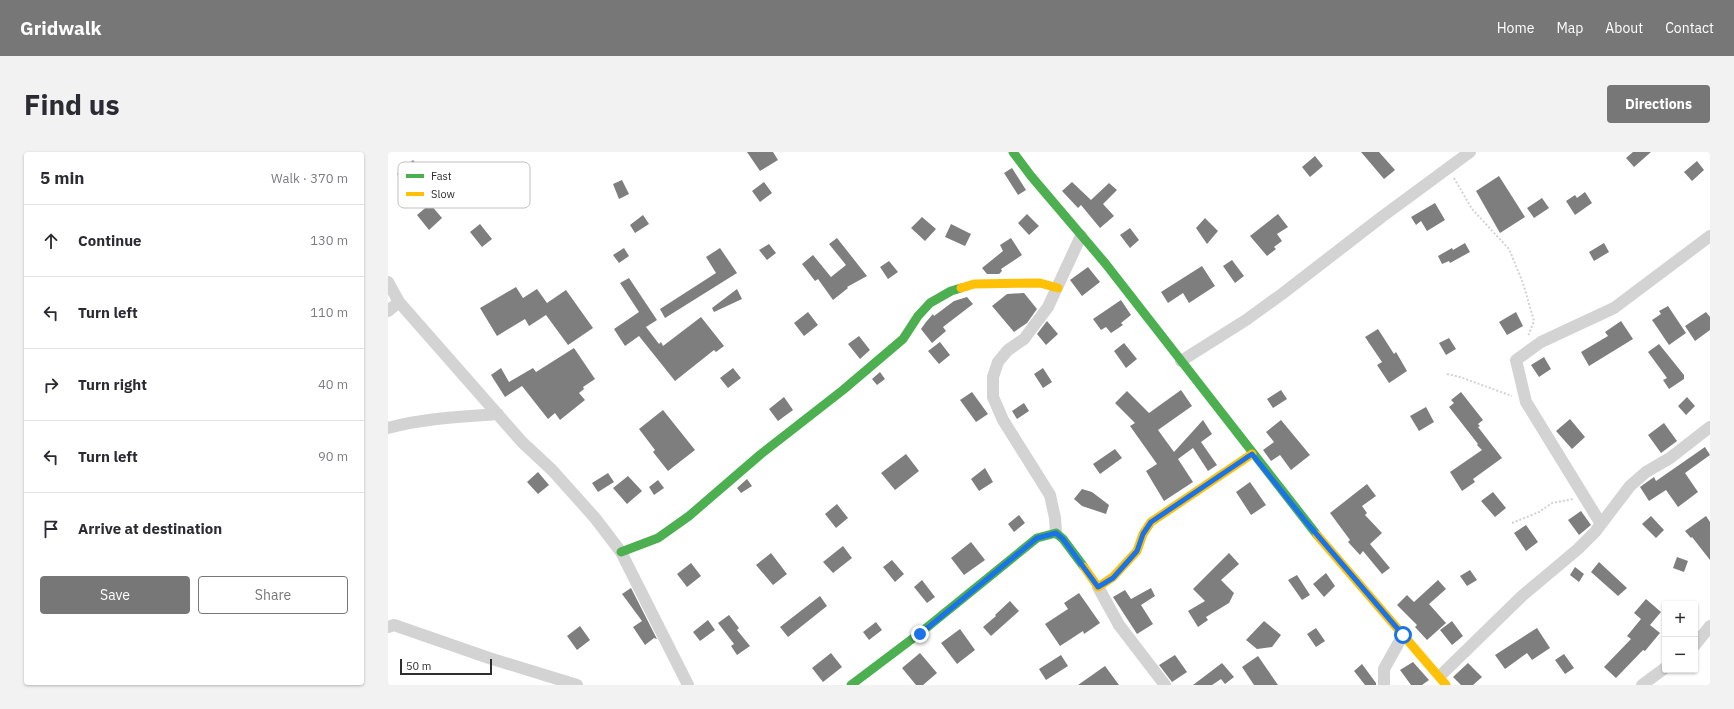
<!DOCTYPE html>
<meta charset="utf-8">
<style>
body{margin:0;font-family:"IBM Plex Sans",sans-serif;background:#f2f2f3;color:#2b2b33}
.controls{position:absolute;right:12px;bottom:12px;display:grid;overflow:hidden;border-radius:4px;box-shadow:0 1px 3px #0004}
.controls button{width:36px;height:36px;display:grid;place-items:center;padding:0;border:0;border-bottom:1px solid #e1e1e2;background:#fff;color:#2b2b33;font:20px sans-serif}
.scale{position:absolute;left:12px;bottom:10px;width:92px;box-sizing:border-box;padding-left:4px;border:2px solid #2e2e2e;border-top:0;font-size:11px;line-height:14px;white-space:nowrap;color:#2e2e2e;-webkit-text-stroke:3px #fff;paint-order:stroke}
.stop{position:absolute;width:12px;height:12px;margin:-9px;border:3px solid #1a73e8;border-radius:50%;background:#fff}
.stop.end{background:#1a73e8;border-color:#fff;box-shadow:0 1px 4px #0008}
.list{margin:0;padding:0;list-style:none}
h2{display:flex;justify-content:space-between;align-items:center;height:52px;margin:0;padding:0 16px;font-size:17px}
h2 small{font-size:13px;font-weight:400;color:#7c7c81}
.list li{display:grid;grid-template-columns:26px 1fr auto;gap:12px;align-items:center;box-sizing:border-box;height:72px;padding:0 16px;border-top:1px solid #e1e1e2}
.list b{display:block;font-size:15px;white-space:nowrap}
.list em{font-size:13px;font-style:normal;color:#7c7c81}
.actions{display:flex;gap:8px;padding:12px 16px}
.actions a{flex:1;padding:9px 0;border:1px solid #777;border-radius:4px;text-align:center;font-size:14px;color:#777}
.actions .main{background:#777;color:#fff}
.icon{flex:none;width:22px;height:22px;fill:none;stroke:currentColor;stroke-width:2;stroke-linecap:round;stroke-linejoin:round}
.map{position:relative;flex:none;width:1322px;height:533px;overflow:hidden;border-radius:4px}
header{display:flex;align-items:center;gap:24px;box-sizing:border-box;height:56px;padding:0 20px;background:#777;color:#fff}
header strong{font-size:19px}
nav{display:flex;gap:22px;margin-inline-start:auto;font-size:14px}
.intro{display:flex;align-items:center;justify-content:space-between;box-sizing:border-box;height:96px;padding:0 24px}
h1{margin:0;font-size:28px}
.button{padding:10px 18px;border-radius:4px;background:#777;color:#fff;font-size:14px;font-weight:700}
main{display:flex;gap:24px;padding:0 24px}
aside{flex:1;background:#fff;border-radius:4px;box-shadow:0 1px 3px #0004}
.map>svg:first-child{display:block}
.building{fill:#7e7e7e}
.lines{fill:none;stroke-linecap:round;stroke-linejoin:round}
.path{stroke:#d3d3d3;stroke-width:2;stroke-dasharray:2 2;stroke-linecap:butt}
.street{stroke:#d3d3d3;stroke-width:12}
.fast{stroke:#4caf50;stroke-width:9}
.slow{stroke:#ffc107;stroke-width:9}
.route{stroke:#1a73e8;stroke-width:5}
.key{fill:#fff;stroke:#c0c0c0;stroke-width:1}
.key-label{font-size:11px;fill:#2e2e2e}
</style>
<header>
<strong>Gridwalk</strong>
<nav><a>Home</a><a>Map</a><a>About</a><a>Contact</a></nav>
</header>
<div class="intro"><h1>Find us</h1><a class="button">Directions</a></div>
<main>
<aside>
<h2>5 min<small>Walk · 370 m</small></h2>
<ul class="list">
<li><svg class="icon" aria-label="ahead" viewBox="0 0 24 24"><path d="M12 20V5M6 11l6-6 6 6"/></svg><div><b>Continue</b></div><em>130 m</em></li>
<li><svg class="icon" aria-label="left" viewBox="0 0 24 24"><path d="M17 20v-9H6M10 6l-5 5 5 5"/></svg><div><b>Turn left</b></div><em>110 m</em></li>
<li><svg class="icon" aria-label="right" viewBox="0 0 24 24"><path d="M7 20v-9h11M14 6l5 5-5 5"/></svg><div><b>Turn right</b></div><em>40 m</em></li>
<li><svg class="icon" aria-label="left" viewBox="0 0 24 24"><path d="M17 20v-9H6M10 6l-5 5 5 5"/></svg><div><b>Turn left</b></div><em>90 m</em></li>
<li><svg class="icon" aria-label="arrive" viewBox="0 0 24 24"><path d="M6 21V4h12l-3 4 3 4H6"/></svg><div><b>Arrive at destination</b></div></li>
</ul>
<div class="actions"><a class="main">Save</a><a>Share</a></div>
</aside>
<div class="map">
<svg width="1322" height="533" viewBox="0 0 1322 533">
<rect width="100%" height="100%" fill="#fff"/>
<path class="building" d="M359,0H385L390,8L372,19Z
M973,0H991L1007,18L996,27Z
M1245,0H1263L1246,15L1238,6Z
M927,4L935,14L922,25L914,15Z
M25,8L37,22L21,35L9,22Z
M1309,9L1316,18L1304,29L1296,20Z
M624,16L638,38L630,43L616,21Z
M1111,24L1137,65L1112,81L1088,39Z
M234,28L241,42L231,47L225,32Z
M376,30L384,41L372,50L364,39Z
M684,30L703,48L721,31L729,38L715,52L726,64L712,76L693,53L690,56L674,39Z
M1197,40L1204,51L1187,63L1178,49L1187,43L1189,46Z
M1154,46L1161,56L1146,66L1139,56Z
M1047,51L1057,68L1039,79L1033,69L1028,73L1023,65Z
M42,52L54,66L41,78L29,63Z
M639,62L651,74L641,83L630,71Z
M890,62L900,75L889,82L894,89L886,95L888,97L879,104L862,84Z
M255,63L261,72L247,81L242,73Z
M534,65L548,77L537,89L523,76Z
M817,66L830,79L819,92L808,76Z
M92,72L104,87L94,95L82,80Z
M563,72L583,82L577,94L557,85Z
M742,76L751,88L742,96L732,83Z
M449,86L479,124L459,135L460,136L445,148L430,127L427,129L414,112L425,103L443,125L458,113L441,92Z
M623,86L634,103L613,117L614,119L611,122H599L594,116L615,99L612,93Z
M1077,91L1082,100L1062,111L1061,109L1054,112L1050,104L1064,96L1065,98Z
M1216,91L1221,100L1206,109L1201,100Z
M381,92L388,101L379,108L371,98Z
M236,96L241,104L231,111L225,103Z
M332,96L349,121L277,166L272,157L328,121L318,105Z
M844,108L856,124L847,131L835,114Z
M501,109L510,120L500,127L492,115Z
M814,114L827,134L801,151L795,141L780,151L773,140Z
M700,115L712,130L694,144L682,128Z
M241,126L269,168L258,175L271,192L273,190L275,194L313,165L336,194L328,200L326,198L287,229L251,184L237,194L226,177L251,160L232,131Z
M128,135L135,146L149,137L159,151L178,138L205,176L180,193L158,163L141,174L137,167L109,184L92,156Z
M349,137L354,147L326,160L324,156Z
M636,141L649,157L639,171L626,180L604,154L619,142Z
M579,145L585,152L555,175L558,179L544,191L533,177L538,170L545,162L546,164L566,149Z
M733,148L743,163L733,171L735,173L723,181L718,175L713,178L705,167Z
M1280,154L1298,181L1281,193L1264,168L1273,162L1271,159Z
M420,160L430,173L416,184L406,171Z
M1128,160L1135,174L1119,183L1111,170Z
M1318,160L1322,165V178L1307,189L1297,174Z
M659,169L670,182L658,193L649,182Z
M1233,169L1245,187L1201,214L1193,200L1220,184L1217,180Z
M990,177L1006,202L1008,200L1019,219L1001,231L989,213L994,210L977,185Z
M471,184L482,198L472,207L460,192Z
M1061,186L1068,197L1058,203L1051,191Z
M552,190L562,203L551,212L540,199Z
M736,191L749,207L738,216L726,199Z
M1271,192L1296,223V227L1281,237L1275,228L1279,226L1260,200Z
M186,196L207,227L195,235L196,237L191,241L197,248L172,268L167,261L160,267L134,234L117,245L103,223L113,216L121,230L145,216L148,220Z
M1156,205L1163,217L1151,225L1143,213Z
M345,216L353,226L340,236L332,226Z
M655,216L664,230L655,236L646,222Z
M492,220L497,227L489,233L484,227Z
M793,238L804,254L770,278L786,300L815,268L824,282L813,290L829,313L820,319L805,296L790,307L805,330L776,349L758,319L769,312L742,274L747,271L727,251L739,239L761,261Z
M893,238L899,247L885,256L879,247Z
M584,240L600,262L588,270L572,248Z
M1073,240L1095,268L1090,272L1092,274L1090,275L1114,306L1085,327L1087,330L1074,339L1062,320L1094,298L1089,293L1090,292L1061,255L1066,251L1063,248Z
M396,245L405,258L390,269L381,257Z
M1299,245L1307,254L1298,263L1290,254Z
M636,251L641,259L629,267L624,259Z
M1038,255L1046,270L1031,279L1022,264Z
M275,258L307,298L280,319L265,300L267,298L251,277Z
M1182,267L1197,285L1184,297L1168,279Z
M893,268L922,303L903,318L892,303L883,309L875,298L886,290L878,280Z
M1276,271L1289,289L1273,301L1260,283Z
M1317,295L1322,303L1297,321L1310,340L1290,355L1278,338L1261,349L1252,335L1266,325L1268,329Z
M727,297L734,306L712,322L705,312Z
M518,302L531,319L507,338L493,321Z
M597,316L605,330L591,339L583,327Z
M150,320L161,333L150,342L139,330Z
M220,321L226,330L210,340L204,331Z
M240,324L254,339L239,352L225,336Z
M359,327L364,334L353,341L349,336Z
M270,328L276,336L266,343L261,335Z
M862,330L878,353L863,363L848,340Z
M979,332L988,344L974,354L979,361L977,363L994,381L982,392L1002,416L994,422L975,399L972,403L960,390L962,388L942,361Z
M694,337L704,340L721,353L718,362L694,354L686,347Z
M1105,340L1118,356L1107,365L1093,349Z
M449,352L460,366L448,376L437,362Z
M1193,359L1203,373L1191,383L1180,368Z
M631,363L637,371L626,380L620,372Z
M1263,364L1276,378L1268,386L1254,372Z
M1318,364L1322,370V408L1304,385L1303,386L1297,379Z
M1138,373L1150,390L1138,399L1126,381Z
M583,390L597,408L576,423L563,406Z
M455,394L464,406L445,421L435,410Z
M383,401L399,422L385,433L368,413Z
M841,401L851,412L833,428L846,441L841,451L818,465L820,468L810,475L800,459L817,449L805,437Z
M1289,405L1300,409L1296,420L1285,416Z
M504,408L516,422L507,430L495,415Z
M1211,410L1239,436L1230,444L1203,420Z
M303,411L313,424L299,435L289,422Z
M1187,415L1196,422L1191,430L1182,423Z
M1082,418L1089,428L1079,434L1072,424Z
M938,421L947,434L936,445L925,432Z
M909,423L922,443L914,448L900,428Z
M534,428L547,445L539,451L526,435Z
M1050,428L1058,437L1041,452L1058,471L1039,488L1027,475L1029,473L1009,453L1019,443L1026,450Z
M243,436L269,487L266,486L257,493L245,475L254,469L234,442Z
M763,436L767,444L753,453L765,472L749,482L725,445L737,438L743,447Z
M691,441L712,471L696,482L695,479L672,494L657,472L680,457L676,451Z
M432,444L439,454L400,485L392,475Z
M1258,447L1273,460L1262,473L1272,481L1257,499L1255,498L1228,526L1216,515L1243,487L1239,484L1253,467L1246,461Z
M622,449L631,459L603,484L595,475L608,464L607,463Z
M341,463L351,476L349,478L362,494L349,503L343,494L346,492L330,471Z
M320,468L327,478L312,489L305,480Z
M876,469L893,483L884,495L869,497L858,488Z
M1064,469L1075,484L1064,493L1052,478Z
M488,470L494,478L481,488L475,480Z
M192,474L202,488L189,498L179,484Z
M928,476L937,489L928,495L919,482Z
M1149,476L1162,496L1144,508L1139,501L1117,517L1107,503Z
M572,477L587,498L569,512L553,491Z
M443,501L454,515L435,530L424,516Z
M532,501L549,521L535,533H528L514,516Z
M1176,502L1186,516L1177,522L1167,508Z
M673,503L680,514L658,528L651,517Z
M787,503L799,520L784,530L771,513Z
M870,504L890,533H866L854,515Z
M1025,510L1041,528L1034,533H1023L1012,518Z
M834,511L846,525L837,532L833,527L824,533H805Z
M1080,511L1094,525L1085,533H1073L1065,525Z
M974,512L988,531V533H977L966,519Z
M717,514L731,533H690Z"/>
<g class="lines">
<path class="path" d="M1066,26L1084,57L1121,97L1135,131L1146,169L1140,184
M1059,222L1072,225L1124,244
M1124,371L1151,360L1164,351L1185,347"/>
<path class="street" d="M0,130L11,150L134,290L164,318L207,366L233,400L300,533
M0,159L11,150
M793,209L858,168L894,142L995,64L1082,0
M0,276C36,266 73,265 110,262
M1213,372L1138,250L1128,208L1153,190L1226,156L1322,84
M668,381L667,366L662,343L615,268L605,245V225L610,210L620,198L636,187L660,155L693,84
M710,435L731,473L777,533
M0,475L6,473L101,506L189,533
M1307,493L1322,474
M1055,521L1134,444L1190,397L1207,380L1242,334L1258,320L1282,306L1322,275
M996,533V517L1015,483
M1254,533L1277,516"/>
<path class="fast" d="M625,0L643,24L717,111L929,383
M233,400L270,386L301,364L373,302L455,238L515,187L530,164L542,151L563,139L573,136
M463,533L532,481L649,386L668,381L675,387L696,415"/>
<path class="slow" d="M573,136L586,132L652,131L670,136
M929,383L1058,533
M696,415L710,435L725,425L749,399L755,382L763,370L864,302"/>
</g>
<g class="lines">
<path class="route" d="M532,482L649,386L668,381L675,387L710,435L725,426L749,399L755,382L763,370L864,302L919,371L1015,483"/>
</g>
<rect x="10" y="10" width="132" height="46" rx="6" class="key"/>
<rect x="18" y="22" width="18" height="4" fill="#4caf50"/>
<rect x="18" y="40" width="18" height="4" fill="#ffc107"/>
<g class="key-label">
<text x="43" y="28">Fast</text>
<text x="43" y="46">Slow</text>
</g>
</svg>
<div class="controls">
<button>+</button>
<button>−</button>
</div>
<div class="scale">50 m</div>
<div class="stop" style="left:1015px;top:483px"></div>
<div class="stop end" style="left:532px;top:482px"></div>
</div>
</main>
